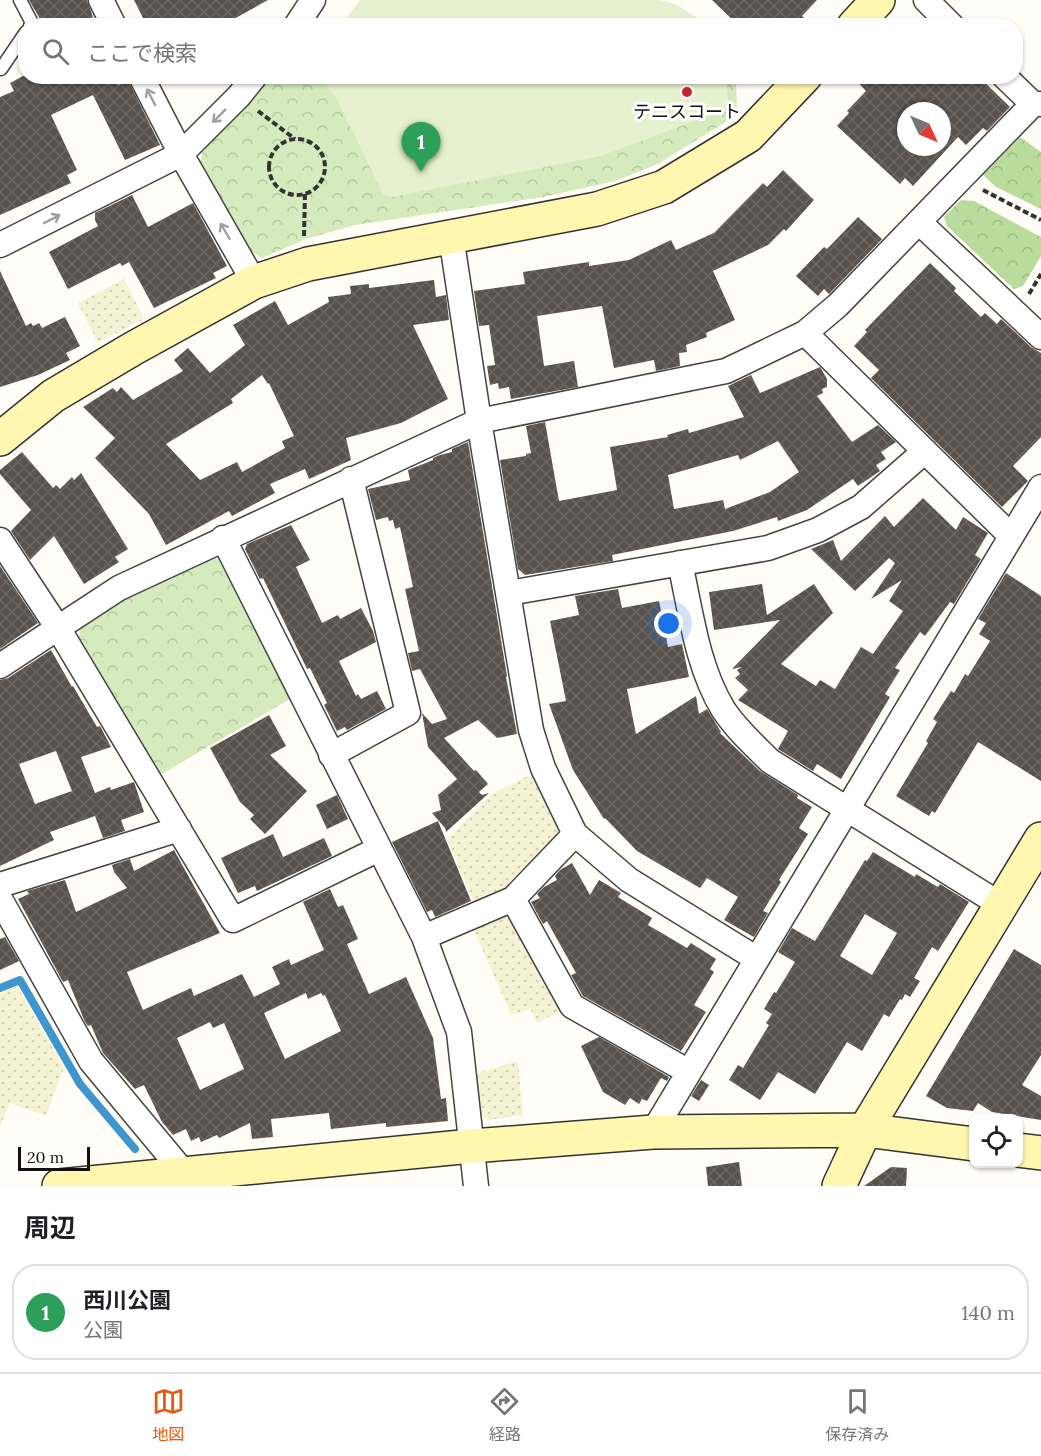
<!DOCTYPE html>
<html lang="ja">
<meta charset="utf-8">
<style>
body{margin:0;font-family:Lora,"Noto Sans JP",serif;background:#f2f2f2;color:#202124}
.controls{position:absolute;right:18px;bottom:18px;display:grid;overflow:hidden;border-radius:12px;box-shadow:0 2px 4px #0004}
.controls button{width:54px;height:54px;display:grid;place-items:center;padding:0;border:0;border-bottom:2px solid #e0e0e0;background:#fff;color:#202124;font:30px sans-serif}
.compass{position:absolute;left:897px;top:102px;width:54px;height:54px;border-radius:50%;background:#fff;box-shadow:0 2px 4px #0004;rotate:134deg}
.scale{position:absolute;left:18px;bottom:15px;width:72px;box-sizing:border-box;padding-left:6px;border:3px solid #111;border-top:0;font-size:16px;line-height:21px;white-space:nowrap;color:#111;-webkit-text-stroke:4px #fff;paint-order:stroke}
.you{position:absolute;left:669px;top:624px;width:21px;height:21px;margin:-15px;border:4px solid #fff;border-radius:50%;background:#1a73e8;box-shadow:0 0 0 9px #1a73e833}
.badge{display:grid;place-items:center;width:39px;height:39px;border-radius:50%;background:#ea580c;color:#fff;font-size:20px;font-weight:700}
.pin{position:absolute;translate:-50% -50px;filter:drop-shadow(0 2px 3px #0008)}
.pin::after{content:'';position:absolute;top:32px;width:21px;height:18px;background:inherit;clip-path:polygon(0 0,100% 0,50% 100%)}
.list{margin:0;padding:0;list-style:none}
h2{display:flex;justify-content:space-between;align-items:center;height:78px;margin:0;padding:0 24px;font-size:26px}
h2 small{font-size:20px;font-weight:400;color:#757577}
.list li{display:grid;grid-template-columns:39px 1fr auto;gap:18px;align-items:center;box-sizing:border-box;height:96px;margin:0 12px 12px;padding:0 12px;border:2px solid #e0e0e0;border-radius:24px}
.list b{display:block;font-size:22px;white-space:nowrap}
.list p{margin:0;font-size:20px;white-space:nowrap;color:#757577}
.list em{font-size:20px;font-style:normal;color:#757577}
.icon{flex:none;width:33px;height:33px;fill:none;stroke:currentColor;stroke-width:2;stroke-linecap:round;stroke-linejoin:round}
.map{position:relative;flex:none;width:1041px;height:1186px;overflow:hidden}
.search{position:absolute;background:#fff;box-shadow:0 2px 4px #0004;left:18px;right:18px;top:18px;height:66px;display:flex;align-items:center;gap:15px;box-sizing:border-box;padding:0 21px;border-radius:24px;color:#757577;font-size:22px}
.sheet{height:186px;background:#fff}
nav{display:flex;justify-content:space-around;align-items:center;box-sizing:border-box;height:84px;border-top:2px solid #e0e0e0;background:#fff;font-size:16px;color:#757577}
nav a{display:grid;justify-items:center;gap:3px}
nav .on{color:#ea580c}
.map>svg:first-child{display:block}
.farmland{fill:url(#farmland-dots)}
.forest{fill:url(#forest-crowns)}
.park{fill:url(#park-crowns)}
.pitch{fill:#e6f2cf}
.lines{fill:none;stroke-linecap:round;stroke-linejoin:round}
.stream{stroke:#3f96cf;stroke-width:8}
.building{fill:url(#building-cross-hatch);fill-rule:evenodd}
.lane-casing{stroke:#444;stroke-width:15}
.street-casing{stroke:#444;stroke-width:27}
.secondary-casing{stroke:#333;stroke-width:36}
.path{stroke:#333;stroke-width:4;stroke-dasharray:6 3;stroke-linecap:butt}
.lane{stroke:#fff;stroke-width:12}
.street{stroke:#fff;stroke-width:24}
.secondary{stroke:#fff6b0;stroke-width:33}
.oneway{stroke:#a0a0a0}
.poi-dot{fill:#c4262e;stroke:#fff;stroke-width:2}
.labels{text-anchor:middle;stroke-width:6;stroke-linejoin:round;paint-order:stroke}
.poi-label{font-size:18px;fill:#111;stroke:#fff}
</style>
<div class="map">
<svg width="1041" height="1186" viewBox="0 0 1041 1186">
<defs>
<pattern id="farmland-dots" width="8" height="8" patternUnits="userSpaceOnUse" patternTransform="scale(1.5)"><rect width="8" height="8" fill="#f6f3d4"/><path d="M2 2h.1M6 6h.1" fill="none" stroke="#d2cfb5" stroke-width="1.8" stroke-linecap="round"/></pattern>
<pattern id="forest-crowns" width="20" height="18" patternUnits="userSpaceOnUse" patternTransform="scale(1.5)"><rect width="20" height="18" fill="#b9dc9c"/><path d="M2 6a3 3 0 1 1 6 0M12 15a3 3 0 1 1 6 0" fill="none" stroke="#9ebc85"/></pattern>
<pattern id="park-crowns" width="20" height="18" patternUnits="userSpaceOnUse" patternTransform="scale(1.5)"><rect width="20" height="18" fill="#d5ebbd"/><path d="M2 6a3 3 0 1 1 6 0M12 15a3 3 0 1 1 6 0" fill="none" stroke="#b6c8a1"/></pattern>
<pattern id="building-cross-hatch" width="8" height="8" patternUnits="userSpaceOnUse" patternTransform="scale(1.5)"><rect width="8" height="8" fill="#5a524d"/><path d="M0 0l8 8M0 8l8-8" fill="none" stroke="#6d6662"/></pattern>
</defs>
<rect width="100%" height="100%" fill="#fffdf5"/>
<path class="farmland" d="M124,279L144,319L98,343L78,303Z
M533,773L549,811L563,826L561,835L506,890L475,905L447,839L489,796Z
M506,912L516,918L565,1009L537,1023L530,1009L511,1015L473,928Z
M17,986L64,1068L46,1116L10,1103L0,1127V994Z
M518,1061L523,1115L489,1120L479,1114L474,1074Z"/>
<path class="forest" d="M1020,137L1041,152V209L996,187L982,174Z
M961,200L974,201L1041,237V256L1023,286L1014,289L947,226L944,217Z"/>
<path class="park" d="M267,77H736L737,115L658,164L615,181L544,197L355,225L306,239L262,258L250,251L200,164L202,153Z
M209,556L223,560L290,699L160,775L78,639L81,624L127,595Z"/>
<path class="pitch" d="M360,0H660L676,4L708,25H341Z
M320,77H726L729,108L601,156L392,197L383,194L338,101Z"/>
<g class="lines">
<path class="stream" d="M0,988L20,980L80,1084L135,1149"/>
</g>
<path class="building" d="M29,0H87L93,17L90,19L93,26H44Z
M134,0H268L221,26H147Z
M712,0H817L802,16L812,26H739Z
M23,76H127V78L117,83L118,85L128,80L160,145L125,160L93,95L51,115L77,170L67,175L71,183L0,215V97L14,91L10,83Z
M852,76H978L1010,107L987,131L983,128L966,145L958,137L913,186L905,178L900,184L837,126L849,113L847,111L866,91ZM906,111H942V147H906Z
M783,170L814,200L786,231L784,229L768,245L713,271L735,320L706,333L707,337L686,345L687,352L679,353L680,366L656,371L654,360L614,368L602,306L537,316L544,366L574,361L578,387L511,399L509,387L499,389L498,383L490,385L487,366L495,365L489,325L479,326L474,291L525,284L523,272L589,262V266L629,260L671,240L676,250L714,233L763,183L767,187Z
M132,195L148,227L193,203L227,266L213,273L216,278L154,308L129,262L122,266L120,263L68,289L49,252L98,226L95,220V213Z
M858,217L882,239L829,294L824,289L818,296L796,276L824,247L827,249Z
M930,263L956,288L954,291L981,317L985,313L997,324L1001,319L1031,347L1041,353V437L1013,466L1028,481L1002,507L871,378L879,370L854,346L867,332L865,330Z
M0,271L26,326L31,323L33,326L39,323L42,328L65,317L80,346L66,353L70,360L38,375L0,387Z
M434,280L436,297L446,295L449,320L413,325L448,399L401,423L346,438L351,460L309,479L305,469L270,484L275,493L232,516L229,511L166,545L149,514L95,458L115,438L83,407L113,388L117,392L121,387L133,400L183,371L174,360L188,348L210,373L245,345L233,325L275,301L288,325L329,302L328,297L351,294L350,286L369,284V288ZM262,375L268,384L269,383L294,436L282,441L285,448L242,472L237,462L200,480L166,444L233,403L231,399Z
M820,367L827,379V387L822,389L823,393L817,396L852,442L878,425L896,442L881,452L886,459L876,465L880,471L858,486L853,479L807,510L778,521L777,517L733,531L612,555L613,561L525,575L518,569L500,460L526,456V454L531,453L526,426L545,422L559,501L617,490L610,447L668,437L667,435L688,429L689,433L744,417L728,386L751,375L760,393ZM778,441L799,472L770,492L725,509L723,500L674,509L668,475L738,455L740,460Z
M468,442L507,676L506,677L517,734L497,738L478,720L444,738L474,771L476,770L488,784L479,792L482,795L489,793L446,832L445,828L432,813L441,810L438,795L457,779L428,747L422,713L432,724L447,719L420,669L412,671L408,653L419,651L405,589L413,587L400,527L395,529L393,520L389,521L388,517L376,520L368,489L410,480L408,470L433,460V458L440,455L452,452V449Z
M22,452L53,488L56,485L60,489L72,477L74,480L81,473L128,549L115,557L119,562L84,584L54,536L30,560L11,531L31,510L0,474V470Z
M923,498L956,530L963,517L988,533L975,555L981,559L954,604L950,602L925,636L920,632L895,668L900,670L885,694L890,697L841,779L817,764L813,771L778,749L788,731L738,700L748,690L735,678L740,674L737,670L742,667L732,669L780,620L714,630L709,592L762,584L767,615L814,584L833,613L781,664L816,686L820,680L835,689L861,647L873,654L903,611L889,601L902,580L871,599L895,563L889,558L855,591L811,549L833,540L841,561L885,516L894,527Z
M291,525L310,560L296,567L322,623L338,615L340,619L361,608L373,631L376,642L339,661L356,696L358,694L361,699L377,691L386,709L347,730L345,727L337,731L324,705L327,703L310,668L307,669L263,578L260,579L245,549L247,544Z
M0,566L38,623L0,649Z
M1006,573L1041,596V781L978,742L935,813L932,811L929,816L896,796L928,743L926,741L937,722L933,719L951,691L954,693L965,674L968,676L990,641L979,634L986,623L978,619Z
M618,589L622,608L659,601L668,647L682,644L689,677L627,689L636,734L696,696L699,714L707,709L721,732L720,733L760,771L798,795L797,798L812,807L799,828L808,834L779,880L781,882L763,911L768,913L754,937L724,920L738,897L707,878L700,888L637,851L605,818L604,819L573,770L549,704L566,701L550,621L579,615L575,596Z
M51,650L72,687L73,686L97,727L100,726L111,747L81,757L95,793L110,787L111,790L134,782L144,812L121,820L125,831L103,838L95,816L50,832L54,840L0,866V680L8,678ZM56,751L72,791L35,804L19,764Z
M269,715L286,746L270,755L307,791L265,834L250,819L254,815L240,802L210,748Z
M337,795L348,819L327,829L316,805Z
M438,821L471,901L435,917L432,910L427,912L392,842Z
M273,834L283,857L324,838L332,856L257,891L255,886L238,893L221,858Z
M174,850L220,933L127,972L143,1010L191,988L194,996L242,974L254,997L280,984L272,967L289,959L291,965L324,950L303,902L330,889L338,907L343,905L358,939L347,944L369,994L406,977L433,1038L441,1099L446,1098L448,1121L386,1127V1123L331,1129L329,1113L271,1119L273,1137L252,1139L250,1123L219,1138L217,1135L201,1142L199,1137L191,1141L186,1129L173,1135L162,1122L144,1085L135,1089L103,1053L91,1025L88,1026L85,1022L68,980L63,982L18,899L29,894L27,891L65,880L76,912L127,888L114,872L112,865L130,859L134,871ZM306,993L308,999L321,993L323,996L325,995L341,1031L285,1059L264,1013ZM210,1022L213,1028L224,1023L244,1069L200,1090L177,1038Z
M873,852L915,877L916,874L938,887L940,884L969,902L938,951L932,947L914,978L920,981L910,997L905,994L902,1000L900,999L889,1017L884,1014L862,1051L847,1042L815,1094L778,1072L760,1100L729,1080L738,1065L743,1068L769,1025L766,1023L772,1014L764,1009L774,992L776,993L795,962L778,952L792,928L815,941L865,860L867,861ZM865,914L897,933L872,975L840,956Z
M572,863L590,895L599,880L621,893L618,897L652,918L648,925L687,948L691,943L716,959L710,969L714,972L694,1005L706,1012L681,1051L583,996L571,975L576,973L547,921L543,924L531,902L540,898L537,894L544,887L557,880L555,876L560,870Z
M5,937L19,961L0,970V939Z
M1014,949L1041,965V1055L1022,1085L1041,1096V1120L992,1112L978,1103L973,1111L947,1108L926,1096Z
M599,1037L669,1077L667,1081L661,1078L647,1101L642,1099L639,1104L630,1098L625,1105L603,1092L581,1046Z
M701,1080L709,1085L699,1101L691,1096Z
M739,1162L742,1186H708L706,1167Z
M891,1167L907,1168L906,1186H864Z"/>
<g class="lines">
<g class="lane-casing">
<path id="lane" d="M20,0L32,23L30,26
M1,69L26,32"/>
</g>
<g class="street-casing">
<path id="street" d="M101,0L114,26
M926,0L952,26
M296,26L313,0
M141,76L181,154L254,282
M1004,76L1033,104H1041
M919,222L1041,337
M451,236L479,421L531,730L543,768L575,834L629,880L757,959
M0,245L181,154L239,96L255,76
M805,333L1011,536
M223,538L424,937L459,1032L476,1186
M0,540L58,628L233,920L379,849
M680,563C691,613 697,666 723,709C736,729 754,745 770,761L1001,905
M509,593L768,548L818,530L861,507L925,451
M0,666L119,588L479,421L726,371L805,333L838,305L1033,104
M331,755L408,713L351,479
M0,885L179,829
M0,899L91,1061L185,1174
M513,899L572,1006L689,1072
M424,937L513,899L575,834
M653,1132L1041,487"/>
</g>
<g class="secondary-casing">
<path id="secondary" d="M854,26L878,0
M0,439L53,396L134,348L254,282L308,264L597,209L664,187L748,136L805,76
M1018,1150L1041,1153
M59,1186L472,1146L653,1132L865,1130L974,1144
M839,1186L865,1130L1041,839"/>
</g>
<path class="path" d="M258,111L295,139
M269 167a28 28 0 1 1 56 0a28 28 0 1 1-56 0Z
M983,190L1041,220
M304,236L305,194
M1029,294L1041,274"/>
<use href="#lane" class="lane"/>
<use href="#street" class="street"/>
<use href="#secondary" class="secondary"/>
</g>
<defs><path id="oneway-shaft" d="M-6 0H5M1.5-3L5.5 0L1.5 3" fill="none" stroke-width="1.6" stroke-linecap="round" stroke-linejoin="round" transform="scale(1.5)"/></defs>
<g class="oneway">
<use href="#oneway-shaft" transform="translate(151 97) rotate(-117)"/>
<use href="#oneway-shaft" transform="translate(219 116) rotate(135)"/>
<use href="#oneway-shaft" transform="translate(52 219) rotate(-27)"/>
<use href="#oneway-shaft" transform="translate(225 231) rotate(-120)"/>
</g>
<circle class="poi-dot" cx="687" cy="92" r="6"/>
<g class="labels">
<g class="poi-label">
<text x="687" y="118">テニスコート</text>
</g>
</g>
</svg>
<div class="controls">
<button><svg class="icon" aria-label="locate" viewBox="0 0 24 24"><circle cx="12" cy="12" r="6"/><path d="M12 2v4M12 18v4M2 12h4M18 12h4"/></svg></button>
</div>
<svg class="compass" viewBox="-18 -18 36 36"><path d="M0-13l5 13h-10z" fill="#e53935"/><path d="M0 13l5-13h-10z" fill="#757577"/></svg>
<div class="scale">20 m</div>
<div class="you"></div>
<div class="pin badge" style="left:421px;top:172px;background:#2e9e5b">1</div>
<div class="search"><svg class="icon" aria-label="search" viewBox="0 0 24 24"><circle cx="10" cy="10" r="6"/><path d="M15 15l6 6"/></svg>ここで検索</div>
</div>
<section class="sheet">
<h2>周辺<small></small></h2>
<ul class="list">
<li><span class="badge" style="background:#2e9e5b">1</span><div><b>西川公園</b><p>公園</p></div><em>140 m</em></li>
</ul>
</section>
<nav>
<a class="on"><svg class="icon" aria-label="map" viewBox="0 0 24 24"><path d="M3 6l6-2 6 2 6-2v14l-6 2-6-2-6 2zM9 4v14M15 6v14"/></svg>地図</a>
<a><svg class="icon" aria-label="directions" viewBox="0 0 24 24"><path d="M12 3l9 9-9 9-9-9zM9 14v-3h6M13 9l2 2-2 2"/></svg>経路</a>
<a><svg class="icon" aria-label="saved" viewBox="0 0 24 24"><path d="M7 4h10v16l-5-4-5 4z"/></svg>保存済み</a>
</nav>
